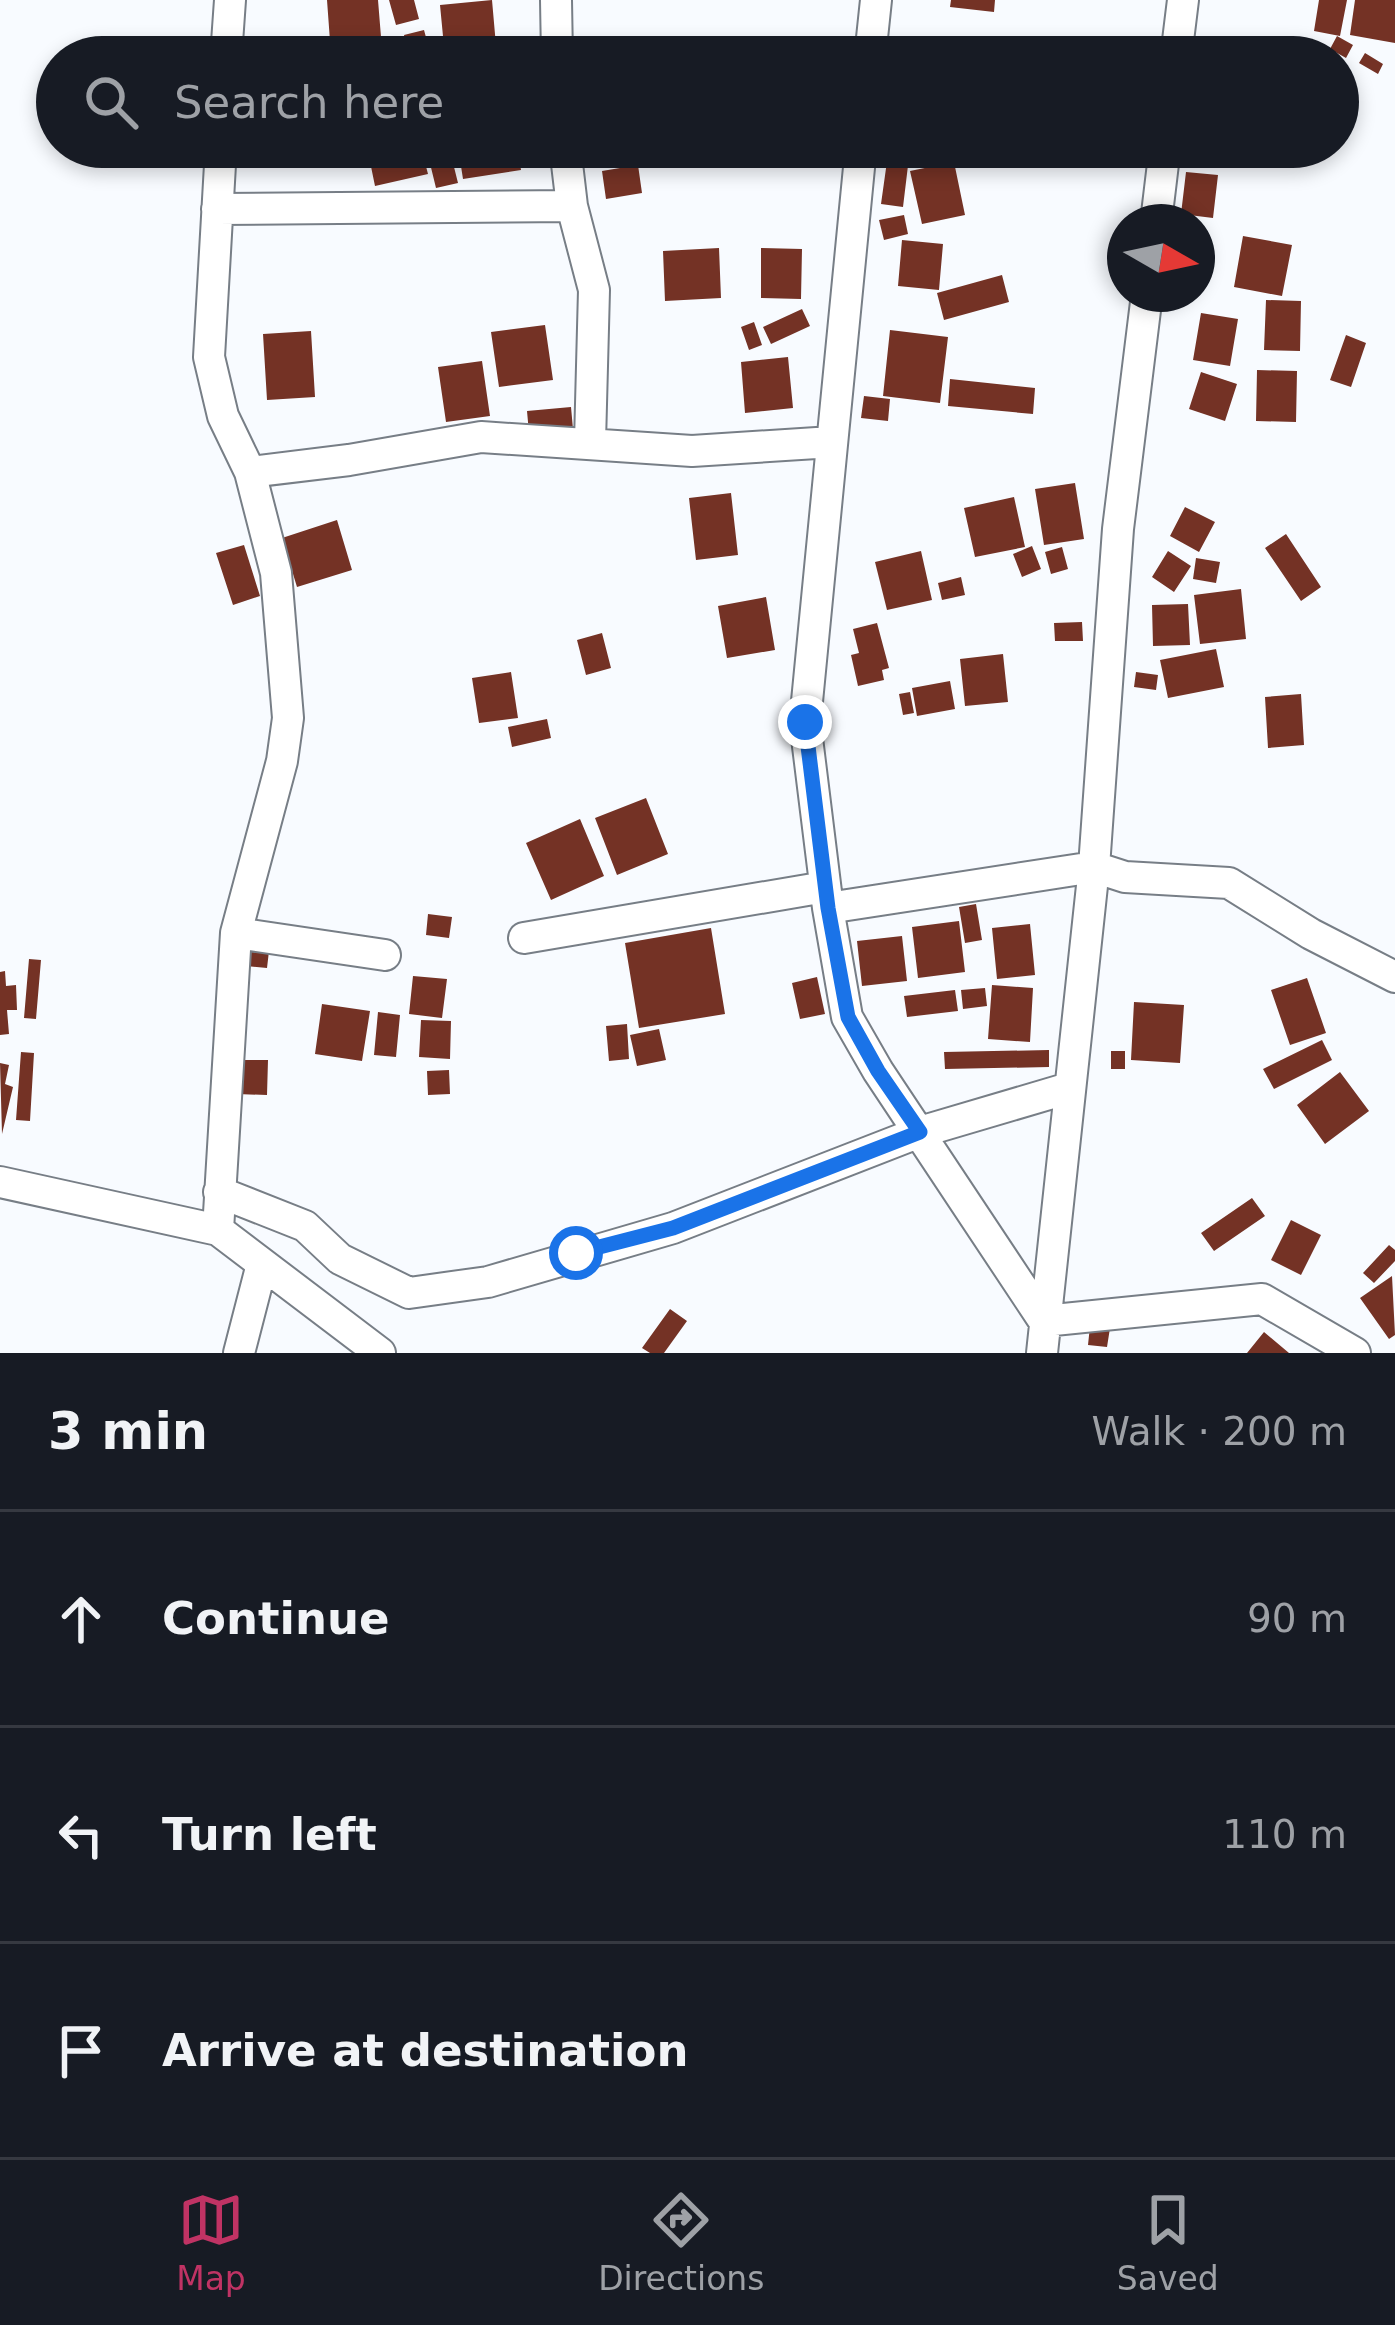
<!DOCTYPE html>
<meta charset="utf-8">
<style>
body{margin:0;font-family:"DejaVu Sans",sans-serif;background:#20242c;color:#f1f3f6}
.compass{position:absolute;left:1107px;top:204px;width:108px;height:108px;border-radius:50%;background:#171b24;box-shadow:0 6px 18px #0003;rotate:99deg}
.stop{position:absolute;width:36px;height:36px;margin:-27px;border:9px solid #1a73e8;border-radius:50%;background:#fff}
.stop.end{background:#1a73e8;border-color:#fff;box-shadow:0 3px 12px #0008}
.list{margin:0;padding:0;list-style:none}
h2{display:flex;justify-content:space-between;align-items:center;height:156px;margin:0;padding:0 48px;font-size:51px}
h2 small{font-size:39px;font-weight:400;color:#9ea1a6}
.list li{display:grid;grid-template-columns:78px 1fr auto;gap:36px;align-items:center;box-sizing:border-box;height:216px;padding:0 48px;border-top:3px solid #363941}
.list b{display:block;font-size:45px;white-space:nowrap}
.list em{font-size:39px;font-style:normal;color:#9ea1a6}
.icon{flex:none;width:66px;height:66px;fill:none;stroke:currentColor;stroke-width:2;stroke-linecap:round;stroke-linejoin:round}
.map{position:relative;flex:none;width:1395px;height:1353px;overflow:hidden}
.search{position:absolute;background:#171b24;box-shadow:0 6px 18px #0003;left:36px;right:36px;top:36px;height:132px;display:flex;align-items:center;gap:30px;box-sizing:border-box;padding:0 42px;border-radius:66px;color:#9ea1a6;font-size:45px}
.sheet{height:804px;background:#171b24}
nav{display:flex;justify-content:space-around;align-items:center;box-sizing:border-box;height:168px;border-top:3px solid #363941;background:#171b24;font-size:33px;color:#9ea1a6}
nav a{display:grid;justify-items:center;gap:6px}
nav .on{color:#c03364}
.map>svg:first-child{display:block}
.building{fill:#743225}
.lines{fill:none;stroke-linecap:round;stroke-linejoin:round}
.street-casing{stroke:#777e86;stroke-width:34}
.street{stroke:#fff;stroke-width:30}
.route{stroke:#1a73e8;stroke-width:15}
</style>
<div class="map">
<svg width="1395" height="1353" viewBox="0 0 1395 1353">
<rect width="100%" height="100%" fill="#f8fbff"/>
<path class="building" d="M327,0H378L381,37L330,41Z
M389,0H414L419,19L396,25Z
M492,0L497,57H445L440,5Z
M951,0H995L994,12L950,7Z
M1319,0H1347L1340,36L1314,31Z
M1355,0H1395V43L1350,35Z
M424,30L430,52L409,57L404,35Z
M1337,36L1353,45L1346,58L1330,49Z
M400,41L403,55L385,57L383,44Z
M380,47L381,57H331L330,50Z
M1365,53L1383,64L1378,74L1359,63Z
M367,147H421L428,174L375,186Z
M426,147H449L458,183L436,188Z
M458,147H517L521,170L463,179Z
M705,147H721L723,162L707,164Z
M889,147L910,149L903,207L881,204Z
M954,162L965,215L922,224L910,171Z
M638,165L642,193L606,199L602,171Z
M1186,172L1218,175L1213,218L1181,214Z
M904,215L908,234L884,240L879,220Z
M1243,236L1292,245L1282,296L1234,287Z
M902,240L943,244L939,290L898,286Z
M719,248L721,298L665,301L663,251Z
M761,248L802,249L801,299L761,298Z
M1002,275L1009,302L944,320L937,293Z
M1266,300L1301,301L1300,351L1264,350Z
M802,309L810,326L771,344L763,327Z
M1201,313L1238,319L1230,366L1193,360Z
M754,322L762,345L749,350L741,327Z
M545,325L553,380L499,387L491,332Z
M890,330L948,337L940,403L883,396Z
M311,331L315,397L267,400L263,334Z
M1346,335L1366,343L1351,387L1330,380Z
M788,357L793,408L745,413L741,362Z
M482,361L490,416L446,422L438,367Z
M1257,370L1297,371L1296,422L1256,421Z
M1201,372L1237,384L1225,421L1189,409Z
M950,379L1035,388L1033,414L948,406Z
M864,396L890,399L888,421L861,418Z
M571,407L573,429L529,433L527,411Z
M1075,483L1084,539L1044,545L1035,489Z
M731,493L738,555L696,560L689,498Z
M1014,497L1025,547L975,557L964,508Z
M1185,507L1215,522L1199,552L1170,536Z
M337,520L352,570L297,587L282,538Z
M1286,534L1321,587L1301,601L1265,548Z
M244,545L260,596L233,605L216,553Z
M1032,546L1041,569L1022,577L1013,554Z
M1062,547L1068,569L1051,574L1045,552Z
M921,551L932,600L887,610L875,562Z
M1168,551L1191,566L1174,592L1152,577Z
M1196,558L1220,562L1216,583L1193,579Z
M961,577L965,595L942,600L938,583Z
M1241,589L1246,639L1200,644L1194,595Z
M766,597L775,650L727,658L718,606Z
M1188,604L1190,645L1153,646L1152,605Z
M1082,622L1083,641H1055L1054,623Z
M877,623L889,668L882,670L884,680L858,686L851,655L859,653L853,629Z
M602,633L611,668L586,675L577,640Z
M1216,649L1224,687L1168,698L1160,660Z
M1003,654L1008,702L965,706L960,659Z
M511,672L518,718L479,723L472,678Z
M1136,672L1158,675L1156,690L1134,687Z
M950,681L955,709L917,716L912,688Z
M910,692L914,713L903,715L899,694Z
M1301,694L1304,745L1268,748L1265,697Z
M547,719L551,738L512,747L508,727Z
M646,798L668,854L617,875L595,818Z
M580,819L604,876L551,900L526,843Z
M976,904L982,940L965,943L959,907Z
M428,914L452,917L449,938L426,935Z
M959,921L965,972L918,978L912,927Z
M1030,924L1035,975L997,979L992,928Z
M711,928L725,1014L639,1028L625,943Z
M902,936L907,981L862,986L857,941Z
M247,950L269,951L267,968L246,966Z
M29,959L41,960L36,1019L24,1018Z
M5,971L6,986L16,985L17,1010H7L9,1034L0,1035V972Z
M413,976L447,979L442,1018L409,1014Z
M817,977L825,1014L800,1019L792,983Z
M1307,978L1326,1033L1290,1045L1271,990Z
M992,985L1033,988L1030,1042L988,1039Z
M985,988L987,1006L963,1009L961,990Z
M955,990L958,1011L907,1017L904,996Z
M1134,1002L1184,1005L1180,1063L1131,1060Z
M322,1004L370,1011L362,1061L315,1054Z
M378,1012L400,1015L396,1057L374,1055Z
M421,1020L451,1021L450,1059L419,1057Z
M627,1024L629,1059L609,1061L606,1026Z
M659,1029L666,1060L637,1066L630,1035Z
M1322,1040L1332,1060L1274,1089L1263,1069Z
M1049,1050V1067L945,1069L944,1052Z
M1111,1051H1125V1069H1111Z
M21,1052L34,1053L30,1121L16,1120Z
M237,1060H268L267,1095L237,1094Z
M0,1063L9,1065L5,1084L13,1087L2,1134Z
M449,1070L450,1094L428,1095L427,1071Z
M1340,1072L1369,1111L1325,1144L1297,1105Z
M1252,1198L1265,1216L1214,1251L1201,1233Z
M1291,1220L1321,1235L1301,1275L1271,1260Z
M1389,1245L1395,1250V1261L1374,1283L1363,1273Z
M1392,1276L1395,1335L1389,1339L1360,1298Z
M670,1309L687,1321L664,1353H650L642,1348Z
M1090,1326L1110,1328L1107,1347L1088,1345Z
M1264,1332L1289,1353H1247Z"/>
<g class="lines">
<g class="street-casing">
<path id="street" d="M556,0L557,57
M226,57L230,0
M870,57L876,0
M1176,57L1183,0
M565,147L572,206L594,290L590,442
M861,147L805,722L828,908L847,1017L878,1071L1044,1321L1262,1299L1355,1353
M217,209L572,206
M1156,222L1165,147
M250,472L349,460L481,437L692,451L832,442
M828,908L1094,867L1125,877L1229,883L1311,934L1395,977
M236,933L385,955
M524,938L825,887
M0,1182L218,1230L380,1353
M219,1192L305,1226L340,1259L409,1293L488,1282L673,1228L920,1132L1069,1088
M218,1230L236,933L282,761L288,718L276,573L250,472L223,416L209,357L221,147
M239,1353L262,1264
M1042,1353L1094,867L1118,529L1147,294"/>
</g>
<use href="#street" class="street"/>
</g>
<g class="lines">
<path class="route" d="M576,1253L673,1228L920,1132L878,1071L848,1017L828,908L805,722"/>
</g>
</svg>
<svg class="compass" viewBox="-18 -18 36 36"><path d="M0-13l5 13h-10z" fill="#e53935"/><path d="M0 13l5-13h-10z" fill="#9ea1a6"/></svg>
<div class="stop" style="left:576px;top:1253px"></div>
<div class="stop end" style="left:805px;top:722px"></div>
<div class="search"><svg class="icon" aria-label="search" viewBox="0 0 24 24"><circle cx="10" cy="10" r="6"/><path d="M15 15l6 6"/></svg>Search here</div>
</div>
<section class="sheet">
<h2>3 min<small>Walk · 200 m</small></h2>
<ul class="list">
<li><svg class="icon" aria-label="ahead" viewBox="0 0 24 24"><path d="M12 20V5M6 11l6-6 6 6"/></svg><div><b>Continue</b></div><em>90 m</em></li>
<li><svg class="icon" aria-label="left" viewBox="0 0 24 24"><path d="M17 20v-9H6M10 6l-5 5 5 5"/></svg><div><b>Turn left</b></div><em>110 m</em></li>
<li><svg class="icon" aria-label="arrive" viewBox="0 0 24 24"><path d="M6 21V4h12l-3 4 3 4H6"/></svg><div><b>Arrive at destination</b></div></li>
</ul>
</section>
<nav>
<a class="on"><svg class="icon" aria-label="map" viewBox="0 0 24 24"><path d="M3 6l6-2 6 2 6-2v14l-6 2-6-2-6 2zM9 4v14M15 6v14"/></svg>Map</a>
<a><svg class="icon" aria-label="directions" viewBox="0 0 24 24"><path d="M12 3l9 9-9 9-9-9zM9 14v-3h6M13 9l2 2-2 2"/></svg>Directions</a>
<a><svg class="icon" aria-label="saved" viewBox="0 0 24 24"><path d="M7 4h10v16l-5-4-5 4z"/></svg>Saved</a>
</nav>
